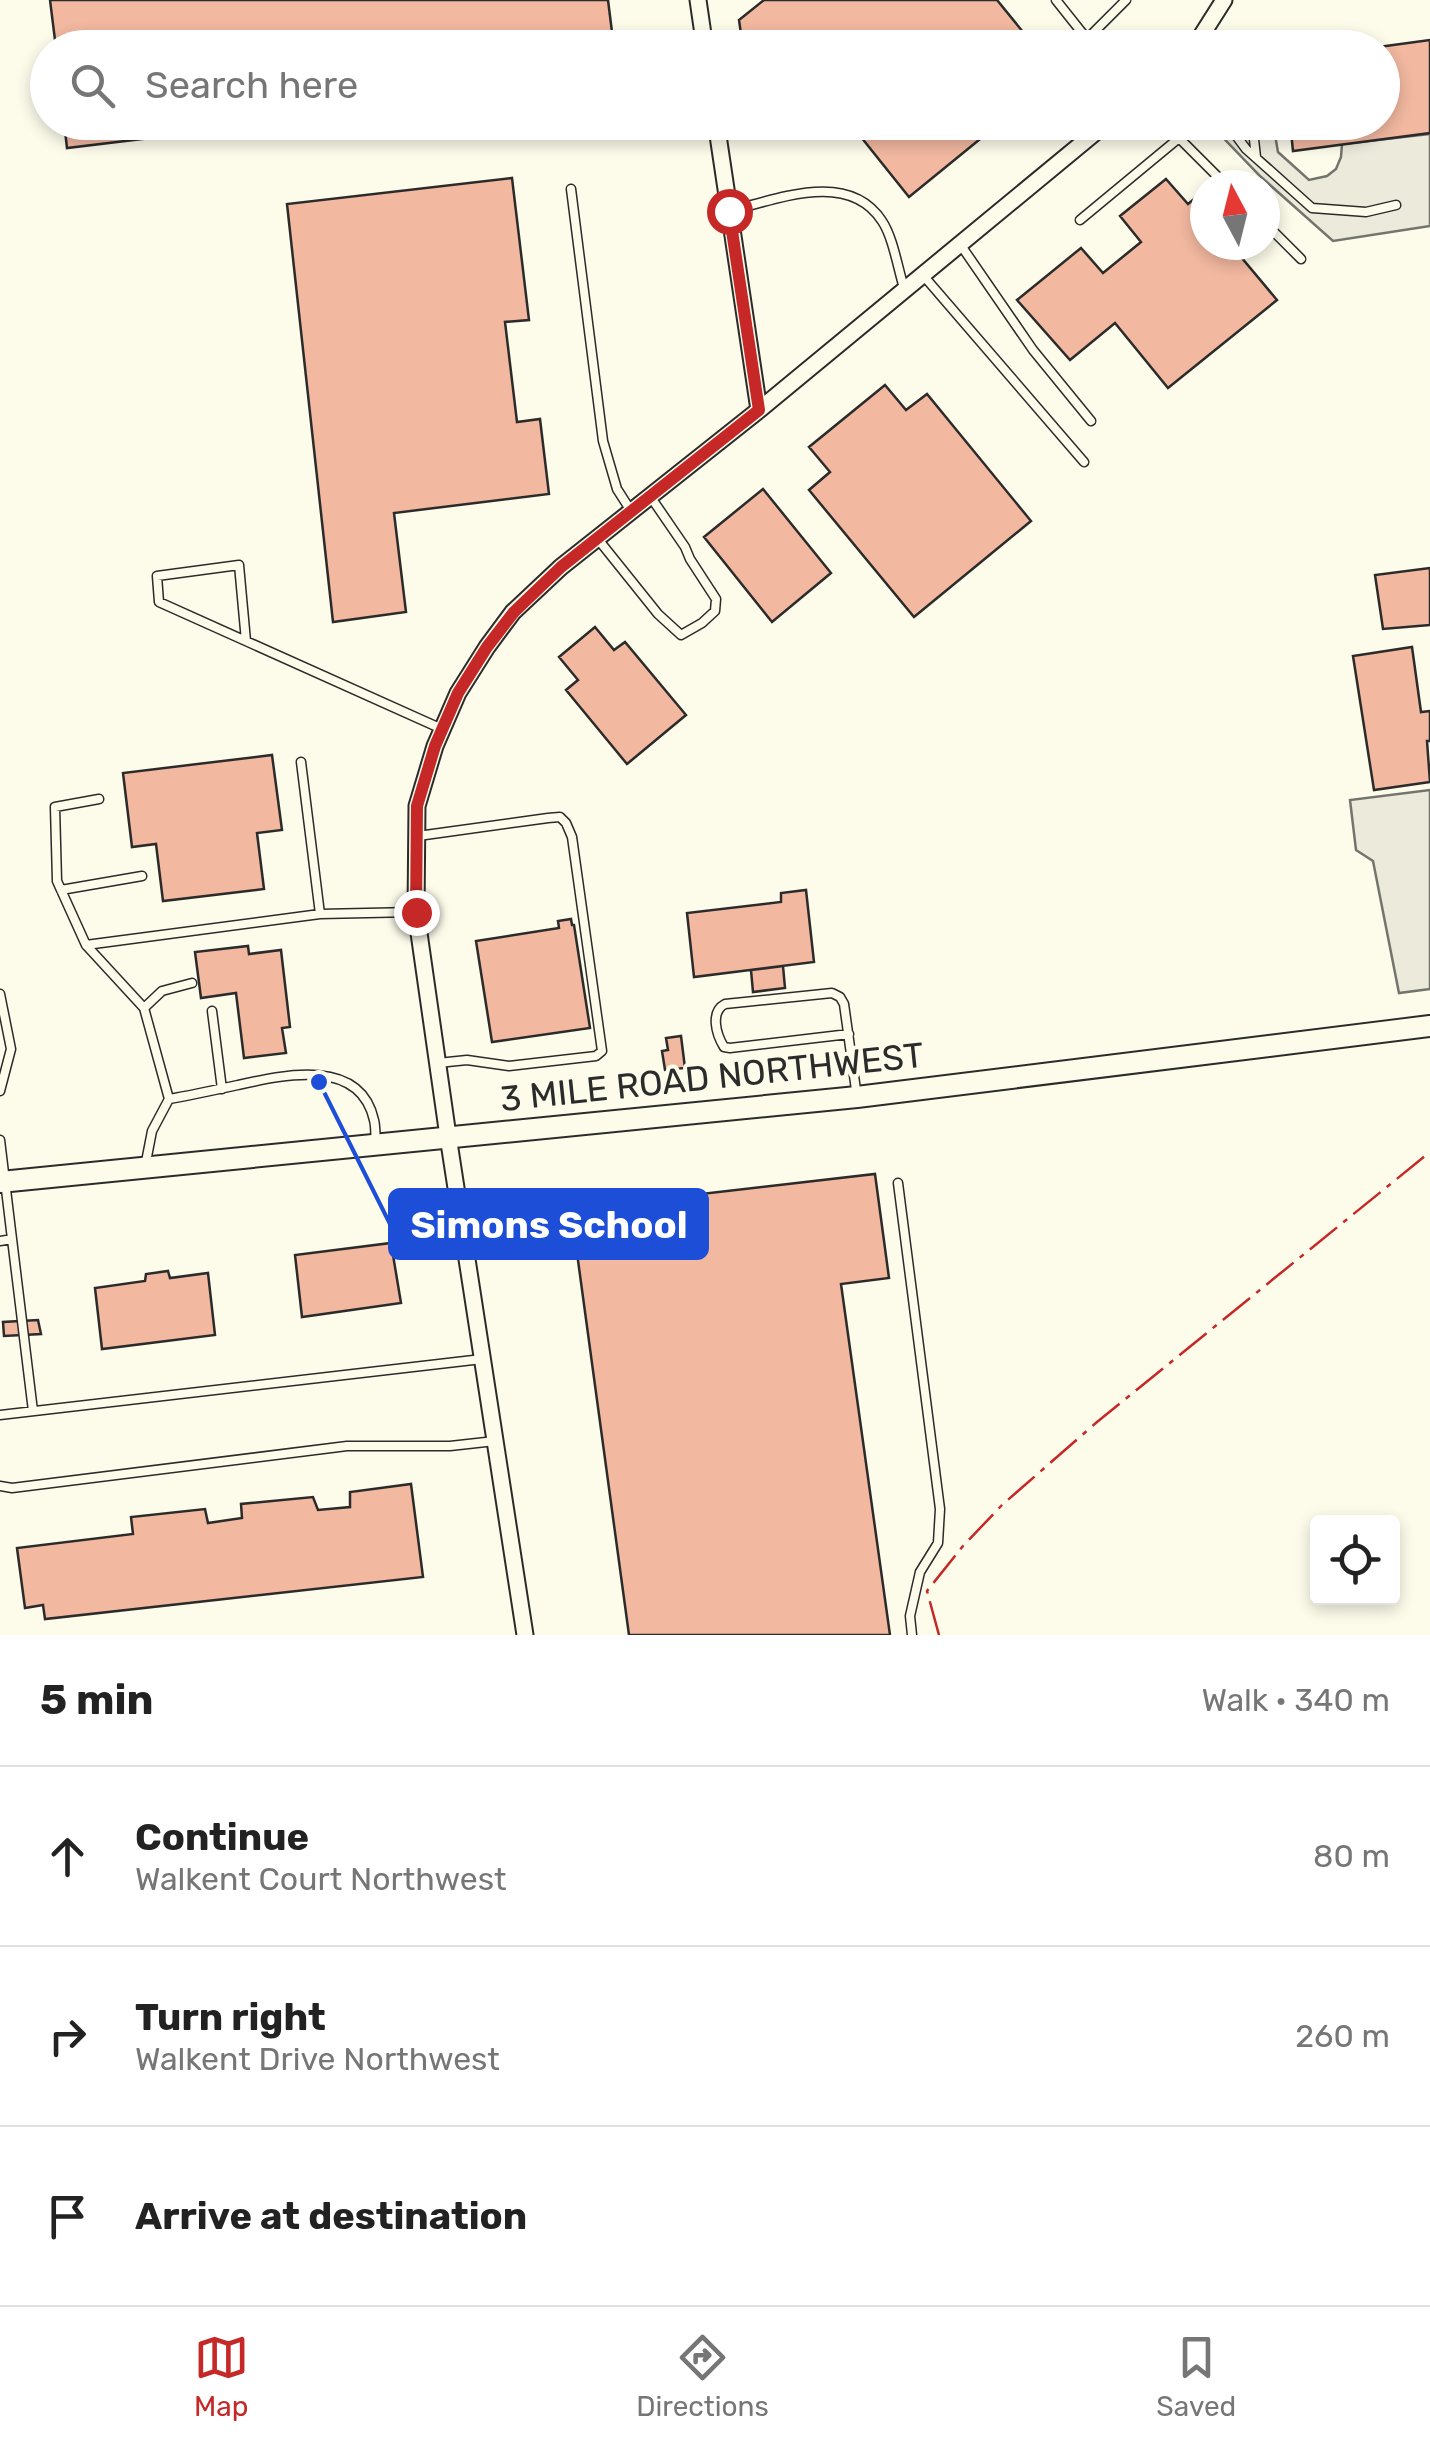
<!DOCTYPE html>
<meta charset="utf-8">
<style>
body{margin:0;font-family:Rubik,sans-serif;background:#f6f6f6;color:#222}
.controls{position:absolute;right:30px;bottom:30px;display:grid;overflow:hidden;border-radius:10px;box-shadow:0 5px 15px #0003}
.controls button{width:90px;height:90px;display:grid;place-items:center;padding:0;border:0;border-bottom:2px solid #e0e0e0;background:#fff;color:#222;font:50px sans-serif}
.compass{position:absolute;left:1190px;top:170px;width:90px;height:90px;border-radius:50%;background:#fff;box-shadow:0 5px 15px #0003;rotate:353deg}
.stop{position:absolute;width:30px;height:30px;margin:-22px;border:8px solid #c62828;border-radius:50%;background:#fff}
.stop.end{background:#c62828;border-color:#fff;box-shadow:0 2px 10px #0008}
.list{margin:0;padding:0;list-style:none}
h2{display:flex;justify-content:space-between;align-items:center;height:130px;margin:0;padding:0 40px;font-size:42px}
h2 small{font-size:32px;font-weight:400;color:#767676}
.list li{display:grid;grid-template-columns:65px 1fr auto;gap:30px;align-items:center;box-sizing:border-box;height:180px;padding:0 40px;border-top:2px solid #e0e0e0}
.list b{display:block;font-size:38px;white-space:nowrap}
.list p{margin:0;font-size:32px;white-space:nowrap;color:#767676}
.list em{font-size:32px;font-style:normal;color:#767676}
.icon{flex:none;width:55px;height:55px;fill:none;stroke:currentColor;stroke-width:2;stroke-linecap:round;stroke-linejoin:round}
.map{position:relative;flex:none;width:1430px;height:1635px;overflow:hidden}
.search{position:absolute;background:#fff;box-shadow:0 5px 15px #0003;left:30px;right:30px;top:30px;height:110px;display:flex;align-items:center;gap:25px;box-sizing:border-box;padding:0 35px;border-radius:55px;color:#767676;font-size:38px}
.sheet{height:670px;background:#fff}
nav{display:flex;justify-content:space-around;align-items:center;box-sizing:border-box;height:140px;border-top:2px solid #e0e0e0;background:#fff;font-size:28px;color:#767676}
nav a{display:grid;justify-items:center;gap:5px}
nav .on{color:#c62828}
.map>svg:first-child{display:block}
.green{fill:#ecebdb;stroke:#74746e;stroke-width:2.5}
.parking{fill:#eceadb;stroke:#74746e;stroke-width:2.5}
.building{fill:#f2b8a0;stroke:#2b2b2b;stroke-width:2.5}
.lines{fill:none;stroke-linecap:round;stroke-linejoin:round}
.service-casing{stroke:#2b2b2b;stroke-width:11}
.minor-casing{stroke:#2b2b2b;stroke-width:19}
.secondary-casing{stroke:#2b2b2b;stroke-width:24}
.service{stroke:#fdfbea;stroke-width:8}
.minor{stroke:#fdfbea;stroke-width:15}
.secondary{stroke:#fdfbea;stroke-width:20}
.power{stroke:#c62828;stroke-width:2.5;stroke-dasharray:35 8 5 8;stroke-linecap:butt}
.route{stroke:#c62828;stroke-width:12}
.labels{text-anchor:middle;stroke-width:8;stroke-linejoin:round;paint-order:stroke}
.street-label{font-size:35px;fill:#2b2b2b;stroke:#fdfbea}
.leader{fill:none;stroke:#1d4ed8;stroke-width:4}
.callout-dot{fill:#1d4ed8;stroke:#fdfbea;stroke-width:4}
.callout{fill:#1d4ed8;stroke:#1d4ed8;stroke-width:4}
.callout-label{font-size:38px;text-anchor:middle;font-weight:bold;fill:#fff}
</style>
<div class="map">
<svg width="1430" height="1635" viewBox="0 0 1430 1635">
<rect width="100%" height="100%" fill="#fdfbea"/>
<path class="green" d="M1430,790V989L1399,993L1373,861L1356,850L1350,800Z"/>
<path class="parking" d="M1209,123H1273L1278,152L1309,180L1327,176L1336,169L1341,157L1342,144L1430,134V226L1333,241L1261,177Z"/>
<path class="building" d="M50,0H608L614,48H56Z
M764,0H997L1036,48H743L739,20Z
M1430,40V133L1293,151L1290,122H1382V48H1371Z
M64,122H283L67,148Z
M849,122H1001L909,197Z
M512,178L529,320L505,322L517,422L540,419L549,494L394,513L406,612L333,622L287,204Z
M1166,179L1188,204L1194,199L1205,213V245H1231L1277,300L1168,388L1115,323L1070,360L1017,300L1081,248L1103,273L1141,242L1120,216Z
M885,385L906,410L927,394L1031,521L914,617L809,490L830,472L809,447Z
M763,489L831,573L772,622L704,537Z
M1430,568V625L1383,629L1375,575Z
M595,627L614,650L625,642L686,715L627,764L566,690L578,680L559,657Z
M1412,647L1421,712L1430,711V741H1427L1430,782L1374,790L1353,656Z
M272,755L282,830L257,833L264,889L163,901L156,844L132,847L123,773Z
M806,890L814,962L694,977L687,913L781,902V893Z
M571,919L572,925H574L590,1028L492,1042L476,941L559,928L558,921Z
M248,946L249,954L281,950L290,1027L282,1028L286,1053L244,1058L236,993L201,998L195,952Z
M783,966L785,988L753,992L751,970Z
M681,1036L685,1068L665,1070L662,1051L668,1050L666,1038Z
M875,1174L889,1278L841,1284L890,1635H629L571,1209Z
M391,1243L401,1303L302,1317L295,1255Z
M168,1271L170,1278L208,1273L215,1335L102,1349L95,1288L145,1281L146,1274Z
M38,1320L41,1334L4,1336L3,1322Z
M411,1484L423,1577L45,1619L43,1605L25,1608L17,1548L133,1534L131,1517L205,1509L208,1523L242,1518L241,1504L313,1497L318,1510L350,1507V1492Z"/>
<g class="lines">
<g class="service-casing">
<path id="service" d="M1056,0L1087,39
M1094,48L1087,39L1126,0
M1163,122L1226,185
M1226,122L1246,149L1312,208L1366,212L1396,205
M1252,122L1256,157
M571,189L603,441L617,489L631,511
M729,211C776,200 848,169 882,221C893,237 898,269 904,288
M1080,220L1179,138
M1265,223L1301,259
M960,244L1033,350L1091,421
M922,274L1084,462
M597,538L658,614L681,635L702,623L715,611L716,599L690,559L685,547L650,496
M246,641L239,565L157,576L159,602L442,729
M301,762L320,914
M99,799L55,807L57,881L86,945L144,1008L169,1099
M418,836L548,818L560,817L566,823L572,837L602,1051L596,1056L509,1066L467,1060L438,1063
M61,890L142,876
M86,945L320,914L414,912
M0,994L11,1049L0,1091
M144,1008L162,991L192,983
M212,1011L222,1089
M849,1034L730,1048L724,1047C716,1034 710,1012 725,1004L832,993L840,997L844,1004L857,1097
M0,1140L12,1239L0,1241
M145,1167L152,1131L169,1099C192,1095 215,1090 238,1085C283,1075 360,1057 374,1120C376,1128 375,1136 376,1144
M898,1183L940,1509L938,1543L920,1572L910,1616L912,1635
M12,1239L33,1411
M0,1415L482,1359
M0,1486L12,1488L347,1446H450L495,1441"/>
</g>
<g class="minor-casing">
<path id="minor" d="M698,0L705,48
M1192,48L1198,41L1224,0
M716,122L759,410
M525,1635L448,1136L416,912L417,806L435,746L458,693L487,647L513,612L561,567L759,410L1108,122"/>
</g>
<g class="secondary-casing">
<path id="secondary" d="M0,1182L857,1097L1430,1026"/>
</g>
<use href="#service" class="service"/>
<use href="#minor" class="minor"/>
<use href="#secondary" class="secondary"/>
<path class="power" d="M939,1635L927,1591L963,1546L1002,1505L1097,1422L1430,1152"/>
</g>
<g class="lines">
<path class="route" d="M416,912L417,806L435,746L458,693L487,647L514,612L561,567L759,410L729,211"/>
</g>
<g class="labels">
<g class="street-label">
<text transform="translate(712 1077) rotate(-6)" y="12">3 MILE ROAD NORTHWEST</text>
</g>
</g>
<path class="leader" d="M319 1082L390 1224"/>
<circle class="callout-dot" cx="319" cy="1082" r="10"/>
<rect class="callout" x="390" y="1190" width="317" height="68" rx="10"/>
<g class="callout-label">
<text x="549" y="1238">Simons School</text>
</g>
</svg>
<div class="controls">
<button><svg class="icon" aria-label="locate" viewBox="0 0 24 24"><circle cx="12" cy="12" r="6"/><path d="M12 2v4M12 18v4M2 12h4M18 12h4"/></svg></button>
</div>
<svg class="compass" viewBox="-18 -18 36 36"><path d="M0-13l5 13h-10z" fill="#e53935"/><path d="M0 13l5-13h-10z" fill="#767676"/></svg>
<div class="stop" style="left:729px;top:211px"></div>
<div class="stop end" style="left:416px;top:912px"></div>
<div class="search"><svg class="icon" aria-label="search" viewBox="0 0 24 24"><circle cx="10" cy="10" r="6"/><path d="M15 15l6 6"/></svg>Search here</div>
</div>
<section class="sheet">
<h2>5 min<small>Walk · 340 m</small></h2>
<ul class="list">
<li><svg class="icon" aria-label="ahead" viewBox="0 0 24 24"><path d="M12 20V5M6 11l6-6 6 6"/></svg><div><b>Continue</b><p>Walkent Court Northwest</p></div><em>80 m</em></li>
<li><svg class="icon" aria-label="right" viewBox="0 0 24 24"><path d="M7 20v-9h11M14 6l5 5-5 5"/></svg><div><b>Turn right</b><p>Walkent Drive Northwest</p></div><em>260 m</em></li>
<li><svg class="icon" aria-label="arrive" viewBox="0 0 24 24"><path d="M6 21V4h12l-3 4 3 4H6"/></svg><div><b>Arrive at destination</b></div></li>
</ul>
</section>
<nav>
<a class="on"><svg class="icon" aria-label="map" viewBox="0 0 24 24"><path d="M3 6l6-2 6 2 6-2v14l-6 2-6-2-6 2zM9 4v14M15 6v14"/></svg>Map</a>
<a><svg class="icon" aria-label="directions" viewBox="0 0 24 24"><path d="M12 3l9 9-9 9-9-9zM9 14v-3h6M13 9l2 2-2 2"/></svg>Directions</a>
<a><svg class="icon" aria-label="saved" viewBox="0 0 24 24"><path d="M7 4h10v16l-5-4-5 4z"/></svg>Saved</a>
</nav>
